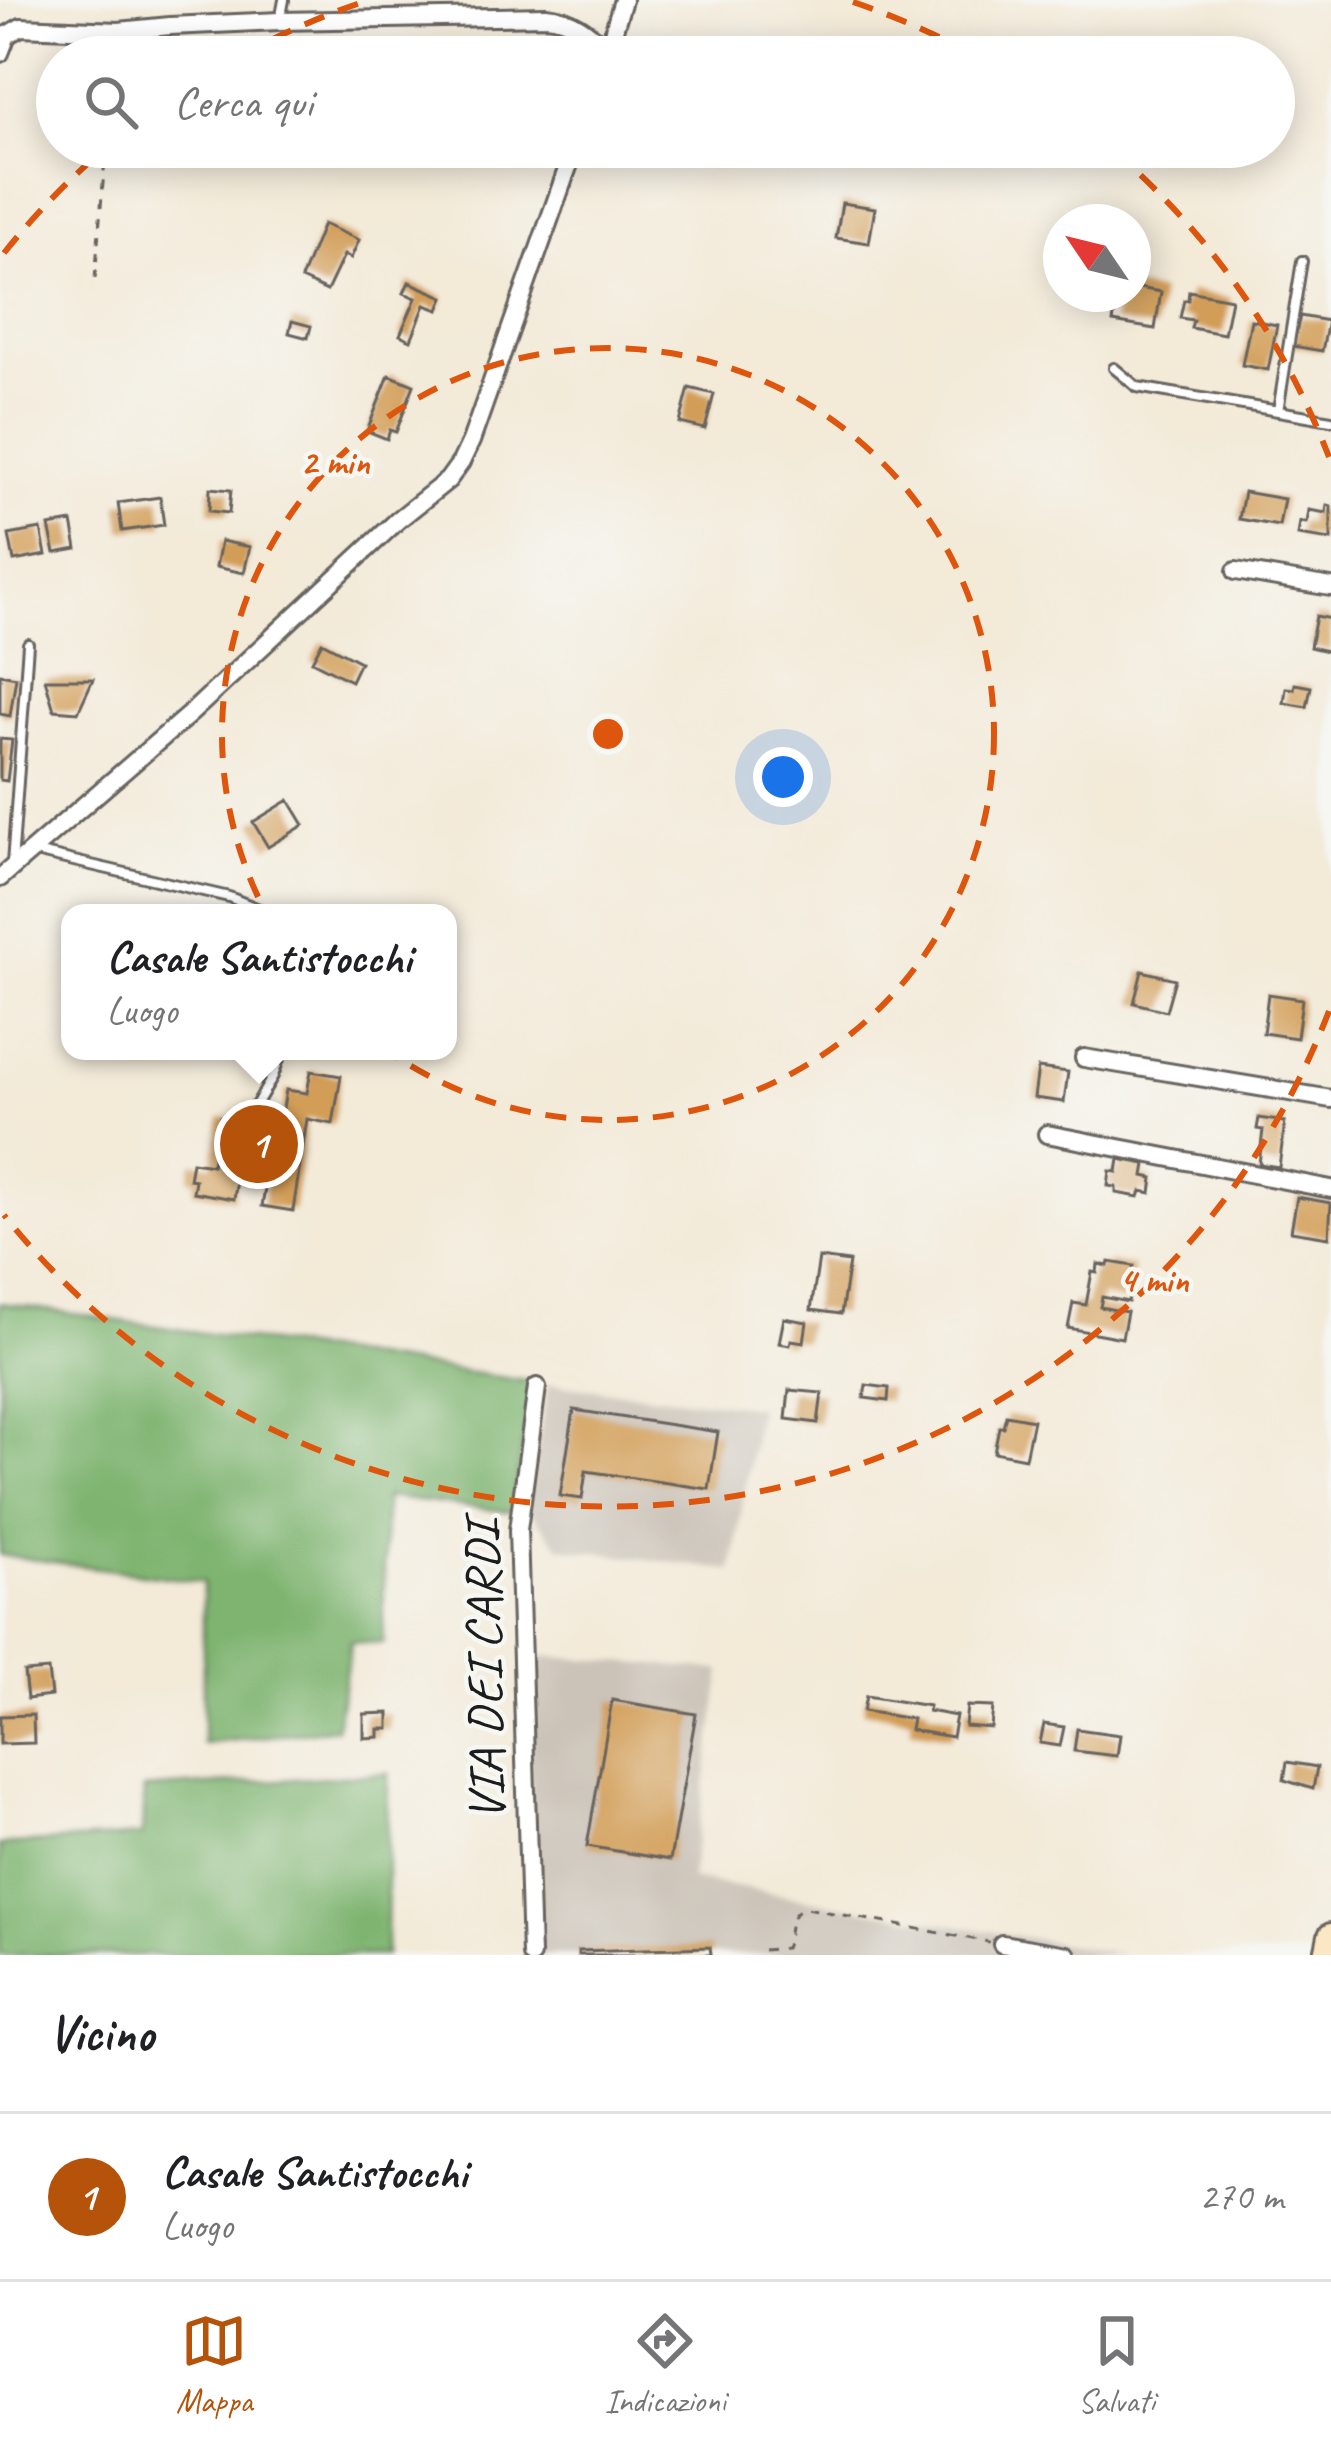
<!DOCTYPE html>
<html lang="it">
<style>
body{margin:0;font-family:Caveat,sans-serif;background:#f2f2f2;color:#202124}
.compass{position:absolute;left:1043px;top:204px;width:108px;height:108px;border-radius:50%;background:#fff;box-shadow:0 6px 30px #0003;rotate:305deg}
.you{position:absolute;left:783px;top:777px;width:42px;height:42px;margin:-30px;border:9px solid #fff;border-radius:50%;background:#1a73e8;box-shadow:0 0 0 18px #1a73e833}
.badge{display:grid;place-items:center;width:78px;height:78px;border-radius:50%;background:#b45309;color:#fff;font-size:39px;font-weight:700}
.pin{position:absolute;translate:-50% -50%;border:6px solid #fff;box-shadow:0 3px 12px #0006}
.popup{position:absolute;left:61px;top:904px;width:396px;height:156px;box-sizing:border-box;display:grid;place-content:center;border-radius:24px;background:#fff;filter:drop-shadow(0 3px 9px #0005);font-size:39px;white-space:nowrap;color:#757577}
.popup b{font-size:45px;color:#202124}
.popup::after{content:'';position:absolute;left:50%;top:100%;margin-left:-24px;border:24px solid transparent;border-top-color:#fff}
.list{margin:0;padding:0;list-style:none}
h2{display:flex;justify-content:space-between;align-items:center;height:156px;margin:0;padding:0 48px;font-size:51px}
h2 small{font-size:39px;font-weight:400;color:#757577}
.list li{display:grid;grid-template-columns:78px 1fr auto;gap:36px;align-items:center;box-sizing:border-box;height:168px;padding:0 48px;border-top:3px solid #e0e0e0}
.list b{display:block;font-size:45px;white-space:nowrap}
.list p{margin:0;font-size:39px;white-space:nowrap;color:#757577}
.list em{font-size:39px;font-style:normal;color:#757577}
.icon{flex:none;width:66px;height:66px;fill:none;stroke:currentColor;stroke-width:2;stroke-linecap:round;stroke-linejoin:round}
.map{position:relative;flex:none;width:1331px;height:1955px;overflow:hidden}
.search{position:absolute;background:#fff;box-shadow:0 6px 30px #0003;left:36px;right:36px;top:36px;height:132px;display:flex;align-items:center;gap:30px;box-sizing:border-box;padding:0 42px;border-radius:66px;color:#757577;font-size:45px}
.sheet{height:324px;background:#fff}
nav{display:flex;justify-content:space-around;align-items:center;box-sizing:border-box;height:168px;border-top:3px solid #e0e0e0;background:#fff;font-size:33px;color:#757577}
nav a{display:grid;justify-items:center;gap:6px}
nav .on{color:#b45309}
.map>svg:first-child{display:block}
.industrial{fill:#cbc3b8}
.forest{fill:#7eb470;stroke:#4d6846;stroke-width:3}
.building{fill:#d29d57}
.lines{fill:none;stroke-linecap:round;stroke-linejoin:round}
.lane-casing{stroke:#67645e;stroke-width:14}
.street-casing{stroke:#67645e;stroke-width:22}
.secondary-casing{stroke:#67645e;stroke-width:30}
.path{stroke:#67645e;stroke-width:3;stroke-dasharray:9 9;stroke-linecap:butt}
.lane{stroke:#fff;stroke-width:8}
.street{stroke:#fff;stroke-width:16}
.secondary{stroke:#fbe7c3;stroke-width:24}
.ring{fill:none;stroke:#de560d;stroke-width:6;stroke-dasharray:21 15}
.labels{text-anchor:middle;stroke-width:9;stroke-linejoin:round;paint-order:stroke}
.street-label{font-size:51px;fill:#1c1c1c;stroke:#f6f6f2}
.centre{fill:#de560d;stroke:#f6f6f2;stroke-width:6}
.ring-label{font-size:36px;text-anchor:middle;font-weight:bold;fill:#de560d;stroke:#f6f6f2;stroke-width:9;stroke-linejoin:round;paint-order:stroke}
</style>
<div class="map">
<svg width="1331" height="1955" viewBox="0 0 1331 1955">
<rect width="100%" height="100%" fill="#f6f6f2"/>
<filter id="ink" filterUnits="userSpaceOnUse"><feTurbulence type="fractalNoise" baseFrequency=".00833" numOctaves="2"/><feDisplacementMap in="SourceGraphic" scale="24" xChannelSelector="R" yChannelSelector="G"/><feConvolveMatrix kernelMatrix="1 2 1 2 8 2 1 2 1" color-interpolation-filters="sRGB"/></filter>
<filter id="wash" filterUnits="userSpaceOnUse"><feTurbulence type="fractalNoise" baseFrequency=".004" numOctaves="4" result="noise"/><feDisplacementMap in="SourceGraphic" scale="48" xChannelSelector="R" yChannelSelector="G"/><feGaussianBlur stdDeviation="2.7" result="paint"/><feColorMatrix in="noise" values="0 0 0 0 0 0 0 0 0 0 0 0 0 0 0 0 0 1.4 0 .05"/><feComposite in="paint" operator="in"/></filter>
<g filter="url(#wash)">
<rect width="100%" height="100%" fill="#f3ead8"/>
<path class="industrial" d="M548,1384L758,1407L732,1571L560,1547L527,1508Z
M542,1656L722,1670L691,1879L1126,1955H533L528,1664Z"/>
<path class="forest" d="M0,1303L532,1382L512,1512L385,1497L383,1643L351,1642L336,1728L203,1744V1582L0,1555Z
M388,1773L386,1955H0V1845L142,1836L144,1789Z"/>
<g id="blocks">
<path class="building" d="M842,203L875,208L869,243L836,238Z
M323,224L359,240L351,258L344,255L327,291L301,279Z
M409,282L444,297L439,310L425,305L411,340L400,335L416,298L404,293Z
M1133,287L1161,292L1155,329L1113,322L1118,294H1133Z
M1189,291L1231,299L1224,334L1191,328L1193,320L1180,318L1184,300H1188Z
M1300,316L1328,321L1322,351L1293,346Z
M1251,320L1277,325L1268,370L1242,365Z
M292,321L311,326L308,338L289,333Z
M389,375L414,385L396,432L390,430L387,439L367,431Z
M689,388L714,394L705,429L680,423Z
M210,488L231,490L229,513L209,511Z
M1244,492L1284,499L1279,526L1239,519Z
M160,497L164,525L122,531L118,503Z
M1327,505L1331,506V540L1298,535L1300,522L1307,523L1309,510L1326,513Z
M72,522L77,549L55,553L49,526Z
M41,529L46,555L14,561L9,535Z
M221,541L250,547L244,573L216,567Z
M1316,616L1331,619V652L1310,647Z
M322,642L360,662L351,681L312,661Z
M0,674L16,677L10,716L0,714Z
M45,679H93L78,712L54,710Z
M1295,684L1311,687L1307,707L1284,703L1286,688L1294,689Z
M0,739L12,740L7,781L0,780Z
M289,800L304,825L268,847L253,822Z
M1142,971L1175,979L1166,1011L1134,1003Z
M1268,994L1302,999L1297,1038L1263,1033Z
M1038,1068L1068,1072L1064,1102L1034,1098Z
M311,1071L341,1076L333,1124L307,1119L293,1211L262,1206L267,1177L238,1173L234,1199L193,1192L195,1180L189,1179L192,1162L212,1165L220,1117L280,1126L286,1090L307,1093Z
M1259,1118L1285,1122L1279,1167L1259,1164L1263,1130L1257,1129Z
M1119,1159L1146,1164L1144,1176L1153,1178L1151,1193L1141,1191L1139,1197L1116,1193V1187L1108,1186L1110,1171L1117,1172Z
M1297,1197L1331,1203L1329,1237L1291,1231Z
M819,1258L849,1262L841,1314L811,1310Z
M1109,1262L1134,1266L1128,1302L1102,1297L1100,1307L1127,1312L1122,1338L1068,1328L1073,1303L1086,1305L1092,1272L1097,1273L1098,1264L1108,1266Z
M784,1318L807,1322L804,1342L791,1340L790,1345L779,1343Z
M866,1385L889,1388L888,1401L864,1398Z
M789,1390L822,1393L818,1423L786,1419Z
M574,1410L718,1432L709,1489L586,1471L582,1499L560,1496Z
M1006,1415L1033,1420L1025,1458L994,1452L999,1427H1003Z
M48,1670L51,1696L27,1699L24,1672Z
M866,1696L929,1706L928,1711L956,1716L952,1737L910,1730L912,1719L863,1711Z
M612,1700L696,1714L670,1860L587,1846Z
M967,1706L993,1707L991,1728L965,1726Z
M389,1713V1729H379V1737L364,1738V1714Z
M33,1715L34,1743L0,1744V1716Z
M1044,1724L1064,1727L1060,1746L1040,1743Z
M1077,1729L1120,1735L1117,1756L1074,1751Z
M1287,1762L1317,1767L1313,1789L1284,1780Z
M710,1947L711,1955H578V1951Z"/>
</g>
</g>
<g filter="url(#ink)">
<use href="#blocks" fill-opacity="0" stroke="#67645e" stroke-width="3"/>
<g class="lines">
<g class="lane-casing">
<path id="lane" d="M280,21L284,0
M1114,368L1137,387L1331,420
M1278,411L1302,261
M35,852L229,897L269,913
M12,864L28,644
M256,1105L273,1076L282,1051"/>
</g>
<g class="street-casing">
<path id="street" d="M0,53L7,35L21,27L119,31L170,26L280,21L546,16C572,18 589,33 608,50
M606,56L623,0
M1236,571L1331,587
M0,878L192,712L398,520L448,480L461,462L471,441L575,147
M1084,1058L1331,1099
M1047,1134L1331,1189
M1002,1944L1067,1955
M531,1955L518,1530L537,1387"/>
</g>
<g class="secondary-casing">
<path id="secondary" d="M1327,1955L1331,1936"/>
</g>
<path class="path" d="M95,279L106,147
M763,1950L785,1948C792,1933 786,1911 806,1908L989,1942"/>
<use href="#lane" class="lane"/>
<use href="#street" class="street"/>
<use href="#secondary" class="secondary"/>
</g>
</g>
<g class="ring">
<circle cx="608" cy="734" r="386"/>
<path d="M1329 1011A772 772 0 0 1 4 1215M4 253A772 772 0 0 1 102 151M240 56A772 772 0 0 1 363 2M853 2A772 772 0 0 1 976 56M1114 151A772 772 0 0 1 1329 457"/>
</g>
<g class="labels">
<g class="street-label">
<text transform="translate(483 1671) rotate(-91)" y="18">VIA DEI CARDI</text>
</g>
</g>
<circle cx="608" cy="734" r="18" class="centre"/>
<g class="ring-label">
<text x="335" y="474">2 min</text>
<text x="1154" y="1292">4 min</text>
</g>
</svg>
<svg class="compass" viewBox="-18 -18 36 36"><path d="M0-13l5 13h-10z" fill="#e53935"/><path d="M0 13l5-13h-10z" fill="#757577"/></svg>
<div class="you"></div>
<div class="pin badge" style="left:259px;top:1144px">1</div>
<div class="popup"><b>Casale Santistocchi</b>Luogo</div>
<div class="search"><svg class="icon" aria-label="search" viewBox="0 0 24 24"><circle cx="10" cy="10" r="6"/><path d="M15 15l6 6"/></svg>Cerca qui</div>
</div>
<section class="sheet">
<h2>Vicino<small></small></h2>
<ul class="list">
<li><span class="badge">1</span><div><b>Casale Santistocchi</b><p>Luogo</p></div><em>270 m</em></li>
</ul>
</section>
<nav>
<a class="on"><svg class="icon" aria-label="map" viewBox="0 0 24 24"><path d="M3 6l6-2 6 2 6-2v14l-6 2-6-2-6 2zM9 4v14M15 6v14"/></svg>Mappa</a>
<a><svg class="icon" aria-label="directions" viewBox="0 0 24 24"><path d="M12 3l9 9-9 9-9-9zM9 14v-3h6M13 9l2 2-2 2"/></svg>Indicazioni</a>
<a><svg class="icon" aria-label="saved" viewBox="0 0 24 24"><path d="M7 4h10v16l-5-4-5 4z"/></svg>Salvati</a>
</nav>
